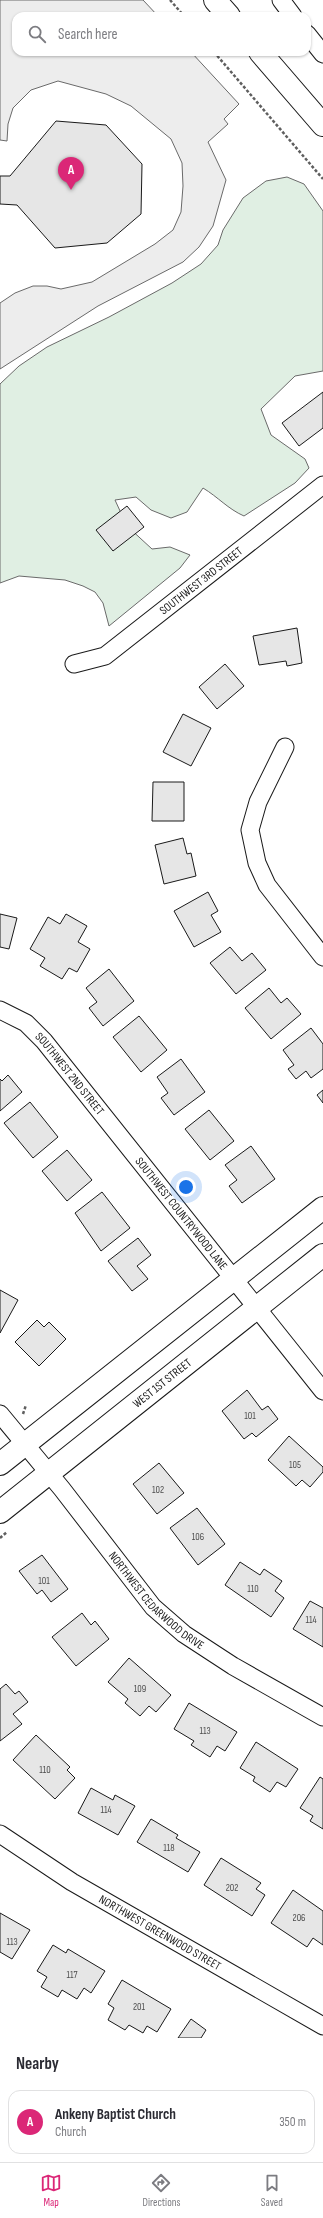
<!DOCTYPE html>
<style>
body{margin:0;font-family:"Sofia Sans Condensed",sans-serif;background:#f7f7f7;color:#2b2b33}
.you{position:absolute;left:186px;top:1187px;width:14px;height:14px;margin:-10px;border:3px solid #fff;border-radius:50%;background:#1a73e8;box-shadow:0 0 0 6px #1a73e833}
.badge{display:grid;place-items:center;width:26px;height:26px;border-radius:50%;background:#db2777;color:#fff;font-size:13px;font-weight:700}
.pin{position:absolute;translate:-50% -33px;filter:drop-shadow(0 1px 2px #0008)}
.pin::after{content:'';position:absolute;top:21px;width:14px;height:12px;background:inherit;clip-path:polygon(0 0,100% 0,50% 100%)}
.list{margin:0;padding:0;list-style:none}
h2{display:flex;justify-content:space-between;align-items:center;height:52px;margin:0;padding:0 16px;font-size:17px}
h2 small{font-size:13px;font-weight:400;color:#7c7c81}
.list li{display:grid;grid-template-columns:26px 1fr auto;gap:12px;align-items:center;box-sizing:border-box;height:64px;margin:0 8px 8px;padding:0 8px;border:1px solid #e1e1e2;border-radius:12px}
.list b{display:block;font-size:15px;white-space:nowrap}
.list p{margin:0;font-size:13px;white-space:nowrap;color:#7c7c81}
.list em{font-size:13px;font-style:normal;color:#7c7c81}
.icon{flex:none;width:22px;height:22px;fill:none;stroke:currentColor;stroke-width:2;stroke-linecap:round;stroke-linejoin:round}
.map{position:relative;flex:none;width:323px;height:2038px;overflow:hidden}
.search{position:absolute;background:#fff;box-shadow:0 1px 3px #0004;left:12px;right:12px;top:12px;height:44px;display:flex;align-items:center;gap:10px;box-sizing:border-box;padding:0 14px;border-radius:12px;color:#7c7c81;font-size:15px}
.sheet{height:124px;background:#fff}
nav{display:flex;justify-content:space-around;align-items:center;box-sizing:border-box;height:56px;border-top:1px solid #e1e1e2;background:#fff;font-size:11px;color:#7c7c81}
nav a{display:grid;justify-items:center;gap:2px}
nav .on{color:#db2777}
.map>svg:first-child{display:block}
.green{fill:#e0efe3;stroke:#6a6a6a}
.parking{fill:#ededed;stroke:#6a6a6a}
.building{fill:#e6e6e6;stroke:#1a1a1a}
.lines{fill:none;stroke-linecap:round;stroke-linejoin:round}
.minor-casing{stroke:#1a1a1a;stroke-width:19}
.secondary-casing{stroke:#1a1a1a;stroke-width:24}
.path{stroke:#5f5f5f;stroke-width:2.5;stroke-dasharray:3 2;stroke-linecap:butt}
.minor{stroke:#fff;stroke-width:17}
.secondary{stroke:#fff;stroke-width:22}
.labels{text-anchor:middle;stroke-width:3;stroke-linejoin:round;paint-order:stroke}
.number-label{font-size:10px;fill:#4d4d4d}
.street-label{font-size:12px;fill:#1a1a1a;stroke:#fff}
</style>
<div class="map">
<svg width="323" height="2038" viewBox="0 0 323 2038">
<rect width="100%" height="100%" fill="#fff"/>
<path class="green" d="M287,177L304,184L323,211V371L295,376L261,409L271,435L305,459L309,468L295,483L244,516C228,509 218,497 203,488L187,512L171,518L151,510L136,497L115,500L127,526L152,549L170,547L190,555L180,568L109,626L103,603L95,592L83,586L65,580L19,576L0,583V384L19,366L47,347L109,317L172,283L201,264L218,245L223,230L243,198L266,181Z"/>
<path class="parking" d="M0,0H143L158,16H16V52H191L239,104L224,119L228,124L208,142L226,180L213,226L199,247L183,262L98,306L0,369V303L15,293L33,286H47L61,289L92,282L155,244L173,230L181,212L183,186L182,163L171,139L131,106L106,94L58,81L31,90L13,108L8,124L7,141L0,140Z"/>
<path class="building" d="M56,121L106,125L142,164L141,214L107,243L55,248L17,205L0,204V176H10Z
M323,392V428L299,446L282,423Z
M127,506L144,527L113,551L96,530Z
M297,628L302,663L287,666L286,661L259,665L253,636Z
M225,664L244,686L217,709L199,687Z
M183,714L211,728L191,766L163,752Z
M153,782H184V821H152Z
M183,838L187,854L191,853L196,876L164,884L155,845Z
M208,892L218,911L211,915L221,932L194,947L174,911Z
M0,914L17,918L9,949L0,947Z
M66,914L87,926L78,942L90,949L77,972L69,968L62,979L40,966L45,958L30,949L48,917L60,924Z
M230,947L242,961L252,953L266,970L236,994L210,963Z
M109,969L134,1001L103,1026L89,1008L97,1002L86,988Z
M269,988L281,1003L287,998L301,1014L271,1039L245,1008Z
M139,1016L167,1050L141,1072L113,1037Z
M311,1028L323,1044V1069L311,1078L306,1071L296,1079L288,1069L294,1065L283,1050Z
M181,1059L205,1092L174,1115L161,1098L168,1093L157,1077Z
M8,1075L22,1092L0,1111V1079L2,1081Z
M323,1090V1103L317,1095Z
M30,1102L58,1137L33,1158L4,1123Z
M209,1110L234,1141L210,1160L185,1129Z
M251,1146L275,1179L242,1203L229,1186L237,1180L225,1165Z
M67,1150L92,1180L67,1201L42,1171Z
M102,1192L130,1228L101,1251L75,1213Z
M138,1238L151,1255L137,1266L148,1279L132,1291L108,1261Z
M0,1290L18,1300L0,1333Z
M37,1320L44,1327L49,1322L66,1339L39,1366L15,1342Z
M247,1390L262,1410L268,1406L278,1419L256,1437L252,1433L244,1439L222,1411Z
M289,1436L323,1467V1472L310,1487L302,1480L296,1486L268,1460Z
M159,1463L184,1493L157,1514L133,1484Z
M197,1508L225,1544L198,1565L170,1528Z
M42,1555L68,1589L51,1602L42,1590L37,1594L19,1571Z
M240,1562L260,1575L264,1569L282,1581L275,1591L284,1598L271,1617L225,1585Z
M310,1601L323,1608V1647L293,1629Z
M82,1613L91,1625L95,1621L109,1639L76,1666L52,1637Z
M129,1658L171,1695L156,1712L149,1706L140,1716L125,1703L128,1699L108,1682Z
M6,1684L15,1694L19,1691L28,1702L13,1714L22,1724L0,1741V1689Z
M189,1703L237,1732L225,1751L217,1746L210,1757L191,1745L194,1741L174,1729Z
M36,1735L70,1767L67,1770L75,1778L55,1799L13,1760Z
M256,1742L298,1769L286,1787L277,1782L270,1792L253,1781L255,1777L240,1768Z
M320,1777L323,1779V1829L310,1821L313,1816L300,1808Z
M91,1788L113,1800L115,1795L135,1806L118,1835L78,1813Z
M151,1819L178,1835L176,1838L200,1852L188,1872L137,1842Z
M221,1858L261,1883L256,1889L265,1895L252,1916L204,1885Z
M293,1890L323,1911V1945L313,1938L307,1947L271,1923Z
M0,1913L30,1930L12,1959L0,1952Z
M53,1945L66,1953L68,1949L105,1971L91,1993L84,1988L77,1999L62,1990L58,1997L41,1987L47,1977L37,1971Z
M122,1980L171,2009L157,2032L147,2026L143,2033L129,2025L125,2030L108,2020L114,2008L108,2004Z
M191,2019L206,2030L201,2038H178Z"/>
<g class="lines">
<g class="minor-casing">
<g id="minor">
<path d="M281,0L293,16"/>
<path d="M307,34L323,54"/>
<path id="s1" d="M74,664L105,656L323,485"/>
<path d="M285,747L258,802L250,830L257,863L267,885L323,957"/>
<path id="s2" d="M0,1010L26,1023L44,1041L323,1391"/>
<path id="s3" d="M0,1414L62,1489L153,1607L184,1634L233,1666L323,1717"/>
<path id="s4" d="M0,1834L72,1882L323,2026"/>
</g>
</g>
<g class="secondary-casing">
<g id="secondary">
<path d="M215,0L229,16"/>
<path d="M260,52L323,125"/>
<path d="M0,1464L323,1208"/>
<path id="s5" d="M0,1512L323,1255"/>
</g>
</g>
<path class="path" d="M170,0L184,16
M214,52L323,179
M23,1414L26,1405
M0,1538L7,1532"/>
<use href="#minor" class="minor"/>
<use href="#secondary" class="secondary"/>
</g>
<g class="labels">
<g class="number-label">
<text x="250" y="1419">101</text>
<text x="295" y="1468">105</text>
<text x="158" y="1493">102</text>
<text x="198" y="1540">106</text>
<text x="44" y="1584">101</text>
<text x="253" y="1592">110</text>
<text x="311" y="1623">114</text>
<text x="140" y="1692">109</text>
<text x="205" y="1734">113</text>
<text x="45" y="1773">110</text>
<text x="106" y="1813">114</text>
<text x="169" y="1851">118</text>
<text x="232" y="1891">202</text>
<text x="299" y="1921">206</text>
<text x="12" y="1945">113</text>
<text x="72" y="1978">117</text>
<text x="139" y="2010">201</text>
</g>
<g class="street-label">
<text dy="4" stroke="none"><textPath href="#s1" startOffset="154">SOUTHWEST 3RD STREET</textPath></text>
<text dy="4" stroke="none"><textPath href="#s2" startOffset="96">SOUTHWEST 2ND STREET</textPath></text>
<text dy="4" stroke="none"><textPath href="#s2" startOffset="275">SOUTHWEST COUNTRYWOOD LANE</textPath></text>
<text dy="4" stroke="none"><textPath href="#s5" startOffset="207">WEST 1ST STREET</textPath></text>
<text dy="4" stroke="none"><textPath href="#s3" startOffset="244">NORTHWEST CEDARWOOD DRIVE</textPath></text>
<text dy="4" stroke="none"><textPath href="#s4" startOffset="188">NORTHWEST GREENWOOD STREET</textPath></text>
</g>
</g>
</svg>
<div class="you"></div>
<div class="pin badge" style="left:71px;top:190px">A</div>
<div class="search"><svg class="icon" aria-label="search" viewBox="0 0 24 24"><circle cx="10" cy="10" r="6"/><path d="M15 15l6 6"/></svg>Search here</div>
</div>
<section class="sheet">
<h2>Nearby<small></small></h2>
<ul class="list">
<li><span class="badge">A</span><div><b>Ankeny Baptist Church</b><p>Church</p></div><em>350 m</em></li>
</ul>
</section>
<nav>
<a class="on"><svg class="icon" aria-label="map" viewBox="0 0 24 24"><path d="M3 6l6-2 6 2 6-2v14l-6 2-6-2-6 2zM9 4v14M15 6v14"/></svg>Map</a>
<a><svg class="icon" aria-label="directions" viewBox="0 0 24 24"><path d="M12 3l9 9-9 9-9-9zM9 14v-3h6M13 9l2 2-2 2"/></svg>Directions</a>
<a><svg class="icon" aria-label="saved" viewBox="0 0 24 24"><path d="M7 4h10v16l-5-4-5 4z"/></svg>Saved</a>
</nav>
